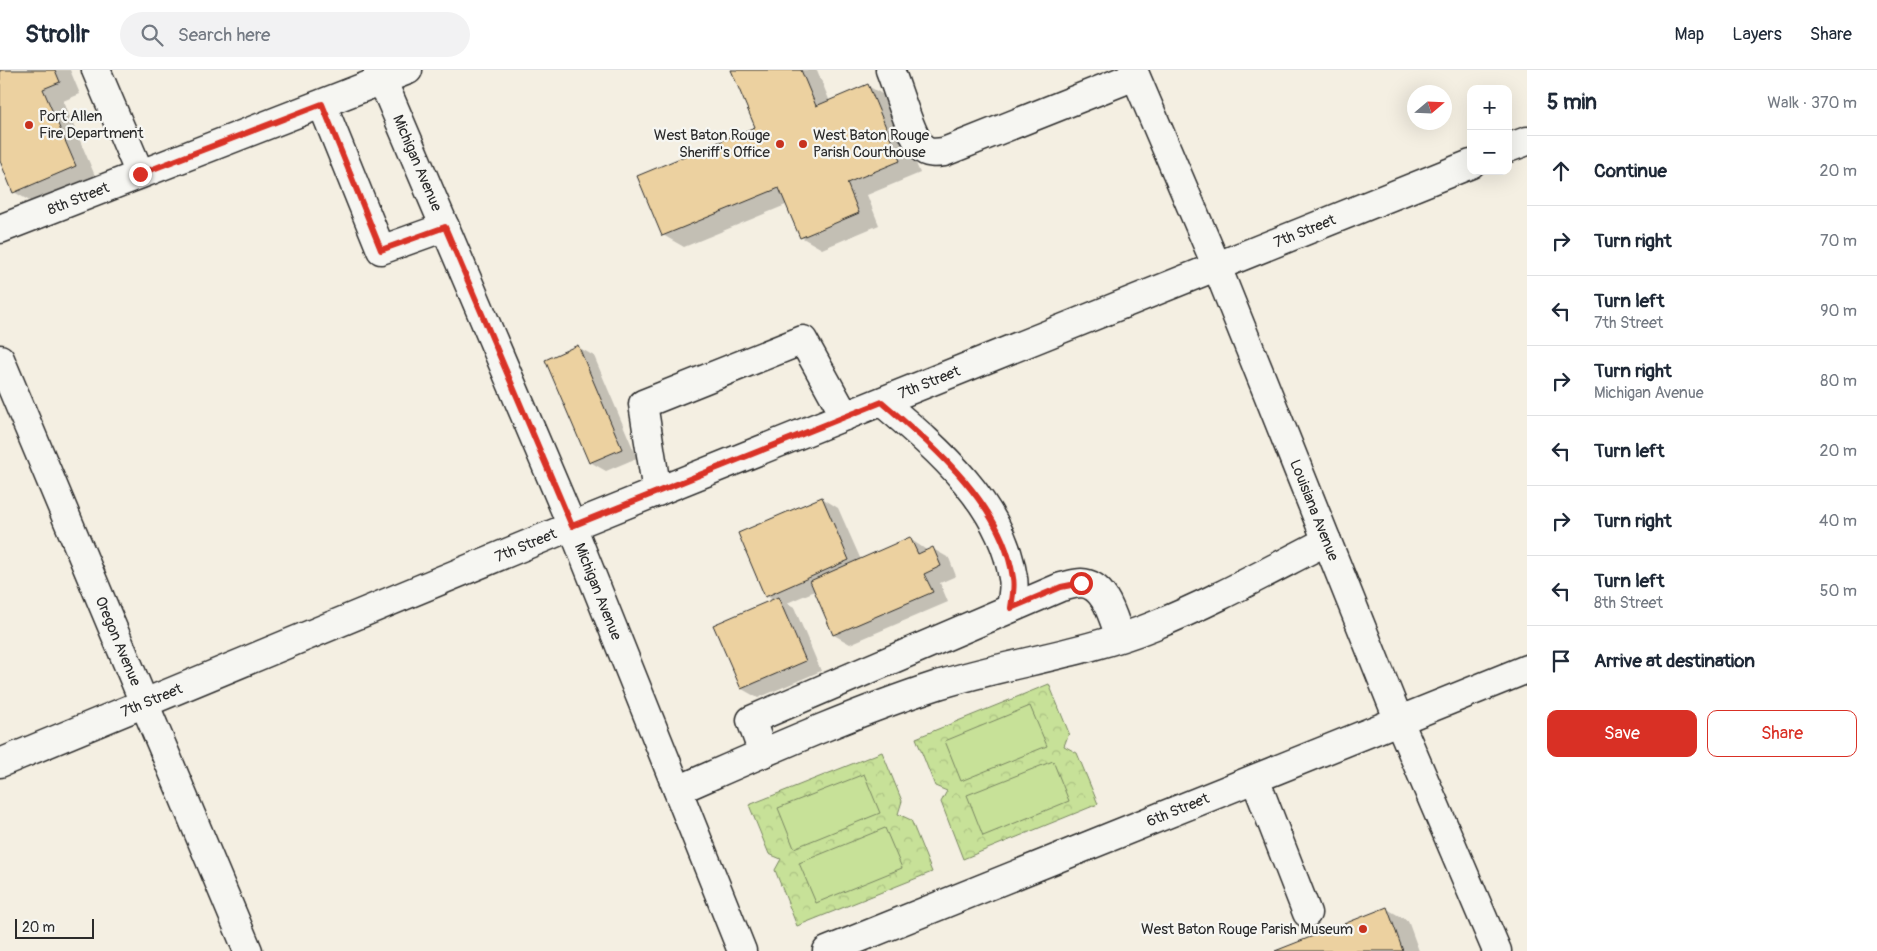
<!DOCTYPE html>
<meta charset="utf-8">
<style>
body{margin:0;font-family:Pangolin,sans-serif;background:#f2f2f3;color:#1f2937}
.controls{position:absolute;right:15px;top:15px;display:grid;overflow:hidden;border-radius:10px;box-shadow:0 5px 20px #0002}
.controls button{width:45px;height:45px;display:grid;place-items:center;padding:0;border:0;border-bottom:1px solid #e0e1e3;background:#fff;color:#1f2937;font:25px sans-serif}
.compass{position:absolute;left:1407px;top:15px;width:45px;height:45px;border-radius:50%;background:#fff;box-shadow:0 5px 20px #0002;rotate:71deg}
.scale{position:absolute;left:15px;bottom:12px;width:79px;box-sizing:border-box;padding-left:5px;border:2px solid #2b2b2b;border-top:0;font-size:14px;line-height:18px;white-space:nowrap;color:#2b2b2b;-webkit-text-stroke:4px #f6f6f2;paint-order:stroke}
.stop{position:absolute;width:15px;height:15px;margin:-11px;border:4px solid #d93025;border-radius:50%;background:#fff}
.stop.end{background:#d93025;border-color:#fff;box-shadow:0 1px 5px #0008}
.list{margin:0;padding:0;list-style:none}
h2{display:flex;justify-content:space-between;align-items:center;height:65px;margin:0;padding:0 20px;font-size:21px}
h2 small{font-size:16px;font-weight:400;color:#747a83}
.list li{display:grid;grid-template-columns:32px 1fr auto;gap:15px;align-items:center;box-sizing:border-box;height:70px;padding:0 20px;border-top:1px solid #e0e1e3}
.list b{display:block;font-size:19px;white-space:nowrap}
.list p{margin:0;font-size:16px;white-space:nowrap;color:#747a83}
.list em{font-size:16px;font-style:normal;color:#747a83}
.actions{display:flex;gap:10px;padding:15px 20px}
.actions a{flex:1;padding:11px 0;border:1px solid #d93025;border-radius:10px;text-align:center;font-size:18px;color:#d93025}
.actions .main{background:#d93025;color:#fff}
.icon{flex:none;width:28px;height:28px;fill:none;stroke:currentColor;stroke-width:2;stroke-linecap:round;stroke-linejoin:round}
.map{position:relative;flex:none;width:1527px;height:881px;overflow:hidden}
header{display:flex;align-items:center;gap:30px;box-sizing:border-box;height:70px;padding:0 25px;background:#fff;border-bottom:1px solid #e0e1e3}
header strong{font-size:24px}
nav{display:flex;gap:28px;margin-inline-start:auto;font-size:18px}
.search{width:350px;height:45px;background:#f2f2f3;display:flex;align-items:center;gap:12px;box-sizing:border-box;padding:0 18px;border-radius:28px;color:#747a83;font-size:19px}
main{display:flex}
aside{flex:1;background:#fff}
.map>svg:first-child{display:block}
.park{fill:url(#park-crowns);stroke:#798662}
.garden{fill:#c7e198;stroke:#798662}
.shadow{fill:#0003}
.building{fill:#ecd1a0;stroke:#2b2b2b}
.lines{fill:none;stroke-linecap:round;stroke-linejoin:round}
.minor-casing{stroke:#2b2b2b;stroke-width:31}
.minor{stroke:#f6f6f2;stroke-width:28}
.route{stroke:#d93025;stroke-width:6}
.poi-dot{fill:#c8321e;stroke:#f6f6f2;stroke-width:2}
.labels{text-anchor:middle;stroke-width:4.5;stroke-linejoin:round;paint-order:stroke}
.poi-label{font-size:15px;fill:#2b2b2b;stroke:#f6f6f2;text-anchor:start}
.street-label{font-size:15px;fill:#2b2b2b;stroke:#f6f6f2}
</style>
<header>
<strong>Strollr</strong>
<div class="search"><svg class="icon" aria-label="search" viewBox="0 0 24 24"><circle cx="10" cy="10" r="6"/><path d="M15 15l6 6"/></svg>Search here</div>
<nav><a>Map</a><a>Layers</a><a>Share</a></nav>
</header>
<main>
<div class="map">
<svg width="1527" height="881" viewBox="0 0 1527 881">
<defs>
<pattern id="park-crowns" width="20" height="18" patternUnits="userSpaceOnUse" patternTransform="scale(1.25)"><rect width="20" height="18" fill="#c7e198"/><path d="M2 6a3 3 0 1 1 6 0M12 15a3 3 0 1 1 6 0" fill="none" stroke="#abc183"/></pattern>
</defs>
<rect width="100%" height="100%" fill="#f4efe2"/>
<filter id="ink" filterUnits="userSpaceOnUse"><feTurbulence type="fractalNoise" baseFrequency=".02" numOctaves="2"/><feDisplacementMap in="SourceGraphic" scale="10" xChannelSelector="R" yChannelSelector="G"/><feConvolveMatrix kernelMatrix="1 2 1 2 8 2 1 2 1" color-interpolation-filters="sRGB"/></filter>
<g filter="url(#ink)">
<path class="park" d="M1049,614L1069,663L1064,676L1077,683L1098,734L963,789L941,732L947,721L935,716L916,668Z
M882,682L902,731L898,744L911,750L932,802L797,856L775,800L781,789L769,784L749,735Z"/>
<path class="garden" d="M1030,636L1047,676L961,711L945,671Z
M1053,691L1069,731L983,766L967,725Z
M864,704L880,743L794,778L778,738Z
M885,758L902,798L816,833L799,793Z"/>
<path class="shadow" d="M0,0H70L80,24L63,31L96,108L35,134L14,122L0,88Z
M733,0H817L830,32L868,16L889,28L920,103L867,125L879,155L822,179L801,167L788,134L684,177L663,165L757,58Z
M578,277L594,286L637,388L606,401L590,392Z
M822,428L838,438L861,490L910,469L928,481L933,479L949,488L956,506L940,513L948,532L850,574L834,565L815,521L787,533L794,537L821,601L758,628L742,619L774,530L766,526Z
M1387,839L1408,851L1419,881H1278Z"/>
<path class="building" d="M0,0H55L60,12L43,19L76,96L13,123L0,91Z
M731,0H801L816,36L868,14L900,91L847,113L859,143L800,168L779,118L662,166L637,106L755,57Z
M578,275L622,379L589,393L545,290Z
M822,427L849,490L765,527L738,463Z
M910,467L918,484L933,477L941,496L924,504L933,522L833,565L810,511Z
M778,527L806,591L741,619L713,555Z
M1387,837L1403,881H1275Z"/>
<g class="lines">
<g class="minor-casing">
<g id="minor">
<path d="M96,0L140,104"/>
<path id="s1" d="M378,0L572,456L742,881"/>
<path d="M890,0C897,17 911,66 922,78C927,84 936,83 944,82L1135,6"/>
<path id="s2" d="M1133,0L1217,197L1399,651L1497,881"/>
<path d="M322,34L381,180L445,157"/>
<path d="M1508,78L1527,71"/>
<path id="s3" d="M0,159L408,0"/>
<path id="s4" d="M0,289L248,881"/>
<path d="M882,332C936,378 1002,433 1013,508C1015,517 1012,529 1011,538"/>
<path d="M657,422L643,334L803,270L845,346"/>
<path d="M763,683L751,650L1061,517C1067,516 1075,513 1081,513C1106,514 1113,549 1120,567"/>
<path id="s5" d="M0,693L572,456L1471,94"/>
<path d="M1255,709L1307,843"/>
<path d="M678,720C763,683 849,644 938,615C1008,593 1084,584 1153,556C1213,532 1270,500 1327,471"/>
<path id="s6" d="M827,881L1527,599"/>
</g>
</g>
<use href="#minor" class="minor"/>
</g>
</g>
<g class="lines" filter="url(#ink)">
<path class="route" d="M140,104L322,34L381,180L445,157L572,456L882,332C934,377 1003,435 1013,508C1015,517 1012,529 1011,538L1061,517L1081,513"/>
</g>
<g class="poi-dot">
<circle cx="29" cy="55" r="5"/>
<circle cx="780" cy="74" r="5"/>
<circle cx="803" cy="74" r="5"/>
<circle cx="1363" cy="859" r="5"/>
</g>
<g class="labels">
<g class="poi-label">
<text x="39" y="51">Port Allen<tspan x="39" dy="17">Fire Department</tspan></text>
<text x="770" y="70" text-anchor="end">West Baton Rouge<tspan x="770" dy="17">Sheriff's Office</tspan></text>
<text x="813" y="70">West Baton Rouge<tspan x="813" dy="17">Parish Courthouse</tspan></text>
<text x="1353" y="864" text-anchor="end">West Baton Rouge Parish Museum</text>
</g>
<g class="street-label">
<text dy="5" stroke="none"><textPath href="#s1" startOffset="101">Michigan Avenue</textPath></text>
<text dy="5" stroke="none"><textPath href="#s3" startOffset="84">8th Street</textPath></text>
<text dy="5" stroke="none"><textPath href="#s5" startOffset="1409">7th Street</textPath></text>
<text dy="5" stroke="none"><textPath href="#s5" startOffset="1004">7th Street</textPath></text>
<text dy="5" stroke="none"><textPath href="#s2" startOffset="476">Louisiana Avenue</textPath></text>
<text dy="5" stroke="none"><textPath href="#s5" startOffset="569">7th Street</textPath></text>
<text dy="5" stroke="none"><textPath href="#s1" startOffset="566">Michigan Avenue</textPath></text>
<text dy="5" stroke="none"><textPath href="#s4" startOffset="306">Oregon Avenue</textPath></text>
<text dy="5" stroke="none"><textPath href="#s5" startOffset="164">7th Street</textPath></text>
<text dy="5" stroke="none"><textPath href="#s6" startOffset="378">6th Street</textPath></text>
</g>
</g>
</svg>
<div class="controls">
<button>+</button>
<button>−</button>
</div>
<svg class="compass" viewBox="-18 -18 36 36"><path d="M0-13l5 13h-10z" fill="#e53935"/><path d="M0 13l5-13h-10z" fill="#747a83"/></svg>
<div class="scale">20 m</div>
<div class="stop" style="left:1081px;top:513px"></div>
<div class="stop end" style="left:140px;top:104px"></div>
</div>
<aside>
<h2>5 min<small>Walk · 370 m</small></h2>
<ul class="list">
<li><svg class="icon" aria-label="ahead" viewBox="0 0 24 24"><path d="M12 20V5M6 11l6-6 6 6"/></svg><div><b>Continue</b></div><em>20 m</em></li>
<li><svg class="icon" aria-label="right" viewBox="0 0 24 24"><path d="M7 20v-9h11M14 6l5 5-5 5"/></svg><div><b>Turn right</b></div><em>70 m</em></li>
<li><svg class="icon" aria-label="left" viewBox="0 0 24 24"><path d="M17 20v-9H6M10 6l-5 5 5 5"/></svg><div><b>Turn left</b><p>7th Street</p></div><em>90 m</em></li>
<li><svg class="icon" aria-label="right" viewBox="0 0 24 24"><path d="M7 20v-9h11M14 6l5 5-5 5"/></svg><div><b>Turn right</b><p>Michigan Avenue</p></div><em>80 m</em></li>
<li><svg class="icon" aria-label="left" viewBox="0 0 24 24"><path d="M17 20v-9H6M10 6l-5 5 5 5"/></svg><div><b>Turn left</b></div><em>20 m</em></li>
<li><svg class="icon" aria-label="right" viewBox="0 0 24 24"><path d="M7 20v-9h11M14 6l5 5-5 5"/></svg><div><b>Turn right</b></div><em>40 m</em></li>
<li><svg class="icon" aria-label="left" viewBox="0 0 24 24"><path d="M17 20v-9H6M10 6l-5 5 5 5"/></svg><div><b>Turn left</b><p>8th Street</p></div><em>50 m</em></li>
<li><svg class="icon" aria-label="arrive" viewBox="0 0 24 24"><path d="M6 21V4h12l-3 4 3 4H6"/></svg><div><b>Arrive at destination</b></div></li>
</ul>
<div class="actions"><a class="main">Save</a><a>Share</a></div>
</aside>
</main>
